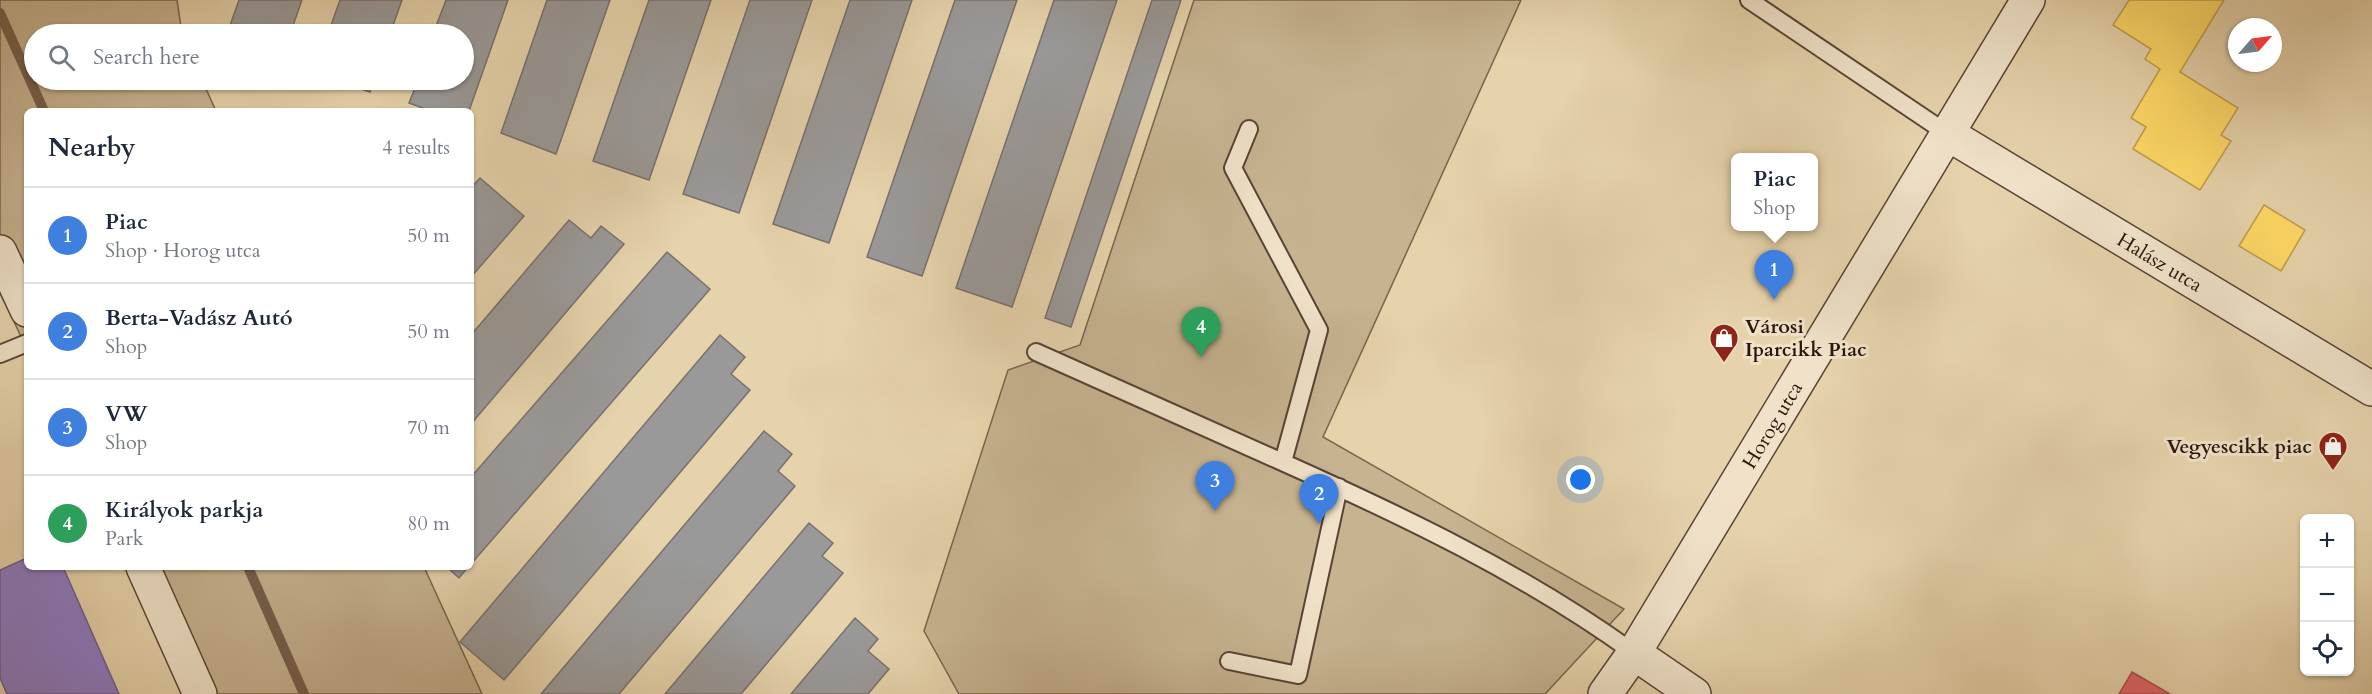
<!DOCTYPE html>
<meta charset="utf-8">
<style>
body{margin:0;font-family:Cardo,serif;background:#f2f2f3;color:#1f2937}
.controls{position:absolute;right:18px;bottom:18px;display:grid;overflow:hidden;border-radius:9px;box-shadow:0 2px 4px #0004}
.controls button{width:54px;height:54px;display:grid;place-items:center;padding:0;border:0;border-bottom:2px solid #e0e1e3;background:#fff;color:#1f2937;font:30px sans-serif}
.compass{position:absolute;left:2228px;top:18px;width:54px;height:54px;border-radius:50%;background:#fff;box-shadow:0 2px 4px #0004;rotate:62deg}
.you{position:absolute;left:1581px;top:480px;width:21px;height:21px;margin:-15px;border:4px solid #fff;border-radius:50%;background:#1a73e8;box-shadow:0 0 0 9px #1a73e833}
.badge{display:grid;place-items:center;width:39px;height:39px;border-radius:50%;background:#111827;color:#fff;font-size:20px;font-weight:700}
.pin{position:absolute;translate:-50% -50px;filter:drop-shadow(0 2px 3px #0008)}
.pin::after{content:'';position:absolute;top:32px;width:21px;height:18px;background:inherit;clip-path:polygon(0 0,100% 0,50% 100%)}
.popup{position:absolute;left:1731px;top:153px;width:87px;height:78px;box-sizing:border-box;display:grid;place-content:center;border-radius:9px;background:#fff;filter:drop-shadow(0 2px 4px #0005);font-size:20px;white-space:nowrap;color:#747a83}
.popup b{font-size:22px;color:#1f2937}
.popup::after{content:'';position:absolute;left:50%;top:100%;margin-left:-12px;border:12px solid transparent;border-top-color:#fff}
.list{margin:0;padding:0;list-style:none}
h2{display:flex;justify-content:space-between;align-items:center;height:78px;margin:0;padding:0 24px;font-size:26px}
h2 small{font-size:20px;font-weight:400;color:#747a83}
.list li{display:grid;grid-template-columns:39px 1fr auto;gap:18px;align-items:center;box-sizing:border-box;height:96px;padding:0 24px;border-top:2px solid #e0e1e3}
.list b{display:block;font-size:22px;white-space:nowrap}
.list p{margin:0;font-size:20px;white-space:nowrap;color:#747a83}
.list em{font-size:20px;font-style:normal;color:#747a83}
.icon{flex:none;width:33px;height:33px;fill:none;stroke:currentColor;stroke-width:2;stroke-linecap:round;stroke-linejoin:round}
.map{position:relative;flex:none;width:2372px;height:694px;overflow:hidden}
.search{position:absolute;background:#fff;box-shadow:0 2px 4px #0004;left:24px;top:24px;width:450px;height:66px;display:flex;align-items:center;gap:15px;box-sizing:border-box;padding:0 21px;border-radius:33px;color:#747a83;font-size:22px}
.panel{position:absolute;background:#fff;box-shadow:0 2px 4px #0004;left:24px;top:108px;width:450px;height:462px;border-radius:9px}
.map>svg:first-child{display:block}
.green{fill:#c6b390;stroke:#78644f;stroke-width:1.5}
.homes{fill:#ffd966;stroke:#bf9e4c;stroke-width:1.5}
.shops{fill:#e06666;stroke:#a94e4c;stroke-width:1.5}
.offices{fill:#8e7cc3;stroke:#705d8d;stroke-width:1.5}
.industry{fill:#999;stroke:#78716f;stroke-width:1.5}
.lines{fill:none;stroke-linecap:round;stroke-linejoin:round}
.stream{stroke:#74604c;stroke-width:10}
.service-casing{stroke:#594435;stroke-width:20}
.minor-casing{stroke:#594435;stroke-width:36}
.service{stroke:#efe2c8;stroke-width:16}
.minor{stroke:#efe2c8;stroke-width:33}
.labels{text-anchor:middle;stroke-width:6;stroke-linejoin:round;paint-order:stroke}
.street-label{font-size:20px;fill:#2a150e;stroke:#efe2c8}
.poi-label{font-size:20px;font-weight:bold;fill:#2a150e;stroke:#efe2c8;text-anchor:start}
</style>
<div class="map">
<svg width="2372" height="694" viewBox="0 0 2372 694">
<rect width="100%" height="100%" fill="#e6d3ab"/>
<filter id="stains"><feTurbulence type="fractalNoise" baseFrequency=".00333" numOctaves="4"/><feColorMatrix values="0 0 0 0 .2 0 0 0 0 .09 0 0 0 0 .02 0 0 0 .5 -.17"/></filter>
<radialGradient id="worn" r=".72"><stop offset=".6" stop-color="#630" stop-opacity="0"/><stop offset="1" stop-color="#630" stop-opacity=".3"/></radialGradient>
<path class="green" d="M0,0H177L182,34H34V80H202L216,111H27V350L0,291Z
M1194,0H1521L1323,437L1624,609L1545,694H959L924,631L1008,370L1080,345Z
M125,567H424L482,694H182Z"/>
<path class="homes" d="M2129,0H2224L2180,72L2238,108L2221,135L2231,141L2200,190L2133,149L2146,127L2131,118L2160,69L2145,59L2151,49L2113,25Z
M2264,205L2305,230L2281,271L2239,246Z"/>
<path class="shops" d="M2132,672L2170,694H2119Z"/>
<path class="offices" d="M27,558V567H63L119,694H7L0,678V570Z"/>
<path class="industry" d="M239,0H302L290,34H227Z
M340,0H402L390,34H328Z
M446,0H508L469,111H431L409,103L418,80H464V34H433Z
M547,0H610L556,154L501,133Z
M649,0H711L649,180L593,161Z
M750,0H812L739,213L683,194Z
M850,0H912L829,243L773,224Z
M955,0H1017L922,276L867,257Z
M1054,0H1117L1012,307L956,288Z
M1152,0H1181L1071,327L1045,318Z
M334,80H374L370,92Z
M480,178L524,216L471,277V188Z
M569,220L591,238L601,226L624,244L471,424V335Z
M667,252L710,289L471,564V477Z
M720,335L745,357L731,374L750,390L504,680L460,642Z
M764,431L792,454L778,471L795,486L619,694H541Z
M809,523L833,543L822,556L843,573L741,694H665Z
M447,567H468L459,578Z
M855,618L878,639L868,651L889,669L868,694H791Z"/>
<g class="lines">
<path class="stream" d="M0,13L44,111
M248,567L304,694"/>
<g class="service-casing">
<path id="service" d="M1749,0L1948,134
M1249,129L1233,168L1319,330L1283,462
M1036,352C1117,388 1199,425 1280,461C1403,516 1525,574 1634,653
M0,354L27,343
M1229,661L1298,675L1339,487"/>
</g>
<g class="minor-casing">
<path id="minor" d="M1948,134L2372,389
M0,252L27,310
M143,567L200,694
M1634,653L1694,694
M1605,694L1634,653L2028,0"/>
</g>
<use href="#service" class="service"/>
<use href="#minor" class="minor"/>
</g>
<defs>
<g id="shop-pin" transform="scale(1.5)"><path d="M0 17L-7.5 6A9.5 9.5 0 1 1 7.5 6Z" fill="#8f2418" stroke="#efe2c8"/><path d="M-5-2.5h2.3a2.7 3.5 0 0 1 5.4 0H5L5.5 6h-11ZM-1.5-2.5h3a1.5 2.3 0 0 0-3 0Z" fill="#fff"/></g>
</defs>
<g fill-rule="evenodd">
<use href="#shop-pin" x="1724" y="338"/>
<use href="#shop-pin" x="2333" y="446"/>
</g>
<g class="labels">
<g class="street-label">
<text transform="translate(2160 262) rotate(31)" y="7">Halász utca</text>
<text transform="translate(1772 425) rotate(-59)" y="7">Horog utca</text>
</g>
<g class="poi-label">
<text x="1745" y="333">Városi<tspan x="1745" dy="23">Iparcikk Piac</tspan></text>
<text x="2312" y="453" text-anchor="end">Vegyescikk piac</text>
</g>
</g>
<rect width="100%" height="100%" filter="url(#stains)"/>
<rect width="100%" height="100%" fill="url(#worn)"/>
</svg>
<div class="controls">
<button>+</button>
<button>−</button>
<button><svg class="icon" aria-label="locate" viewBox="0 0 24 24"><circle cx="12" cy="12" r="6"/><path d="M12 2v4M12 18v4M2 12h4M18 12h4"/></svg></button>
</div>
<svg class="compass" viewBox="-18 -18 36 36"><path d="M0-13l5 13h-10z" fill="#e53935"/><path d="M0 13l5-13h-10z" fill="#747a83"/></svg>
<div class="you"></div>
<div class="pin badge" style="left:1774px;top:300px;background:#3f7fe0">1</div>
<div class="popup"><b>Piac</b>Shop</div>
<div class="pin badge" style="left:1319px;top:524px;background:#3f7fe0">2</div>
<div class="pin badge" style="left:1215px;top:511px;background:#3f7fe0">3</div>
<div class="pin badge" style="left:1201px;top:357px;background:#2e9e5b">4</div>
<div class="search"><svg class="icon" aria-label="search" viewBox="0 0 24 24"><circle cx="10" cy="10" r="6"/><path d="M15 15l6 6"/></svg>Search here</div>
<section class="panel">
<h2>Nearby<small>4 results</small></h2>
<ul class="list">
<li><span class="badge" style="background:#3f7fe0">1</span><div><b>Piac</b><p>Shop · Horog utca</p></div><em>50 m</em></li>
<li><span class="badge" style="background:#3f7fe0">2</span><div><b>Berta-Vadász Autó</b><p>Shop</p></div><em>50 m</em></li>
<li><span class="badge" style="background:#3f7fe0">3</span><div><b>VW</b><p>Shop</p></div><em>70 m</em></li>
<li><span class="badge" style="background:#2e9e5b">4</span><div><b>Királyok parkja</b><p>Park</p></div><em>80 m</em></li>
</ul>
</section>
</div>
